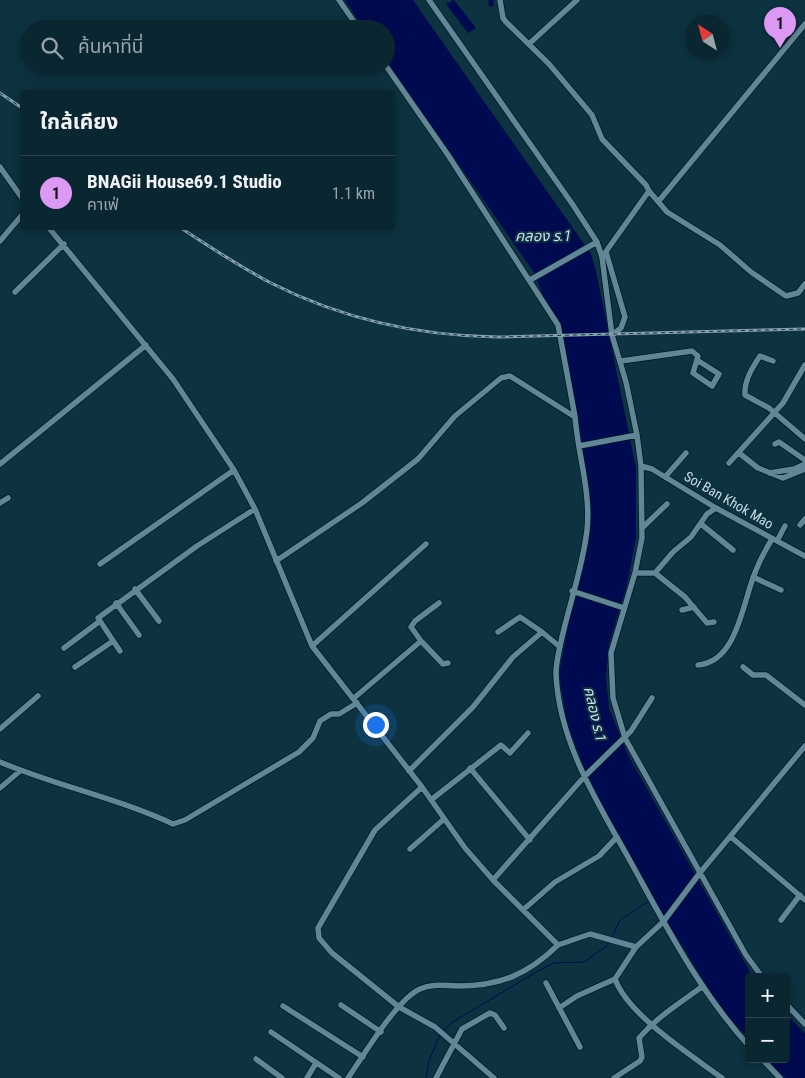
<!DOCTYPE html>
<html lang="th">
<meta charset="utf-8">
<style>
body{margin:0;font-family:"Roboto Condensed","Noto Sans Thai",sans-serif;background:#132e38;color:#f1f3f6}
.controls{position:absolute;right:15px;bottom:15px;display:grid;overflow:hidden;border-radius:5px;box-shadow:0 2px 12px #0003}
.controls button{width:45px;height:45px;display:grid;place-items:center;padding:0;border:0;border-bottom:1px solid #2a434c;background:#0a2630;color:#f1f3f6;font:25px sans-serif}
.compass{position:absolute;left:685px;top:15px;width:45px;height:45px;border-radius:50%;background:#0a2630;box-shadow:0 2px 12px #0003;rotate:324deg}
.you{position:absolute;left:375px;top:724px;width:18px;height:18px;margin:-12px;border:4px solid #fff;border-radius:50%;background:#1a73e8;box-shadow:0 0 0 8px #1a73e833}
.badge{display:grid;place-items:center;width:32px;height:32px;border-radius:50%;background:#dc99f4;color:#111;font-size:16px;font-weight:700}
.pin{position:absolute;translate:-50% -41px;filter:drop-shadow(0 1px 2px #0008)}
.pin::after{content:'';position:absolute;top:26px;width:18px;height:15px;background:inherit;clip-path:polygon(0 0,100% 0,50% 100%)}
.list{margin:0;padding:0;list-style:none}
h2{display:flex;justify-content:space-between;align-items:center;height:65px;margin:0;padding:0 20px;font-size:21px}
h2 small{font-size:16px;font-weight:400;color:#99a5ab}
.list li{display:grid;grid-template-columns:32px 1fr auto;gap:15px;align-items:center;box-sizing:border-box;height:75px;padding:0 20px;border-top:1px solid #2a434c}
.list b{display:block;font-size:19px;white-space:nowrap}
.list p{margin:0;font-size:16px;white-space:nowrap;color:#99a5ab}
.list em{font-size:16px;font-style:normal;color:#99a5ab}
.icon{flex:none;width:28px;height:28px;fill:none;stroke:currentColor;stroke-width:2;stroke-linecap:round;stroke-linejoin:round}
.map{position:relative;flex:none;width:805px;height:1078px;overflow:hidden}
.search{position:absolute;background:#0a2630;box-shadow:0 2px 12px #0003;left:20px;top:20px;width:375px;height:55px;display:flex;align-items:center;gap:12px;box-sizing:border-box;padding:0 18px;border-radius:28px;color:#99a5ab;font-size:19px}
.panel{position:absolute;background:#0a2630;box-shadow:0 2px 12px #0003;left:20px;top:90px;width:375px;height:140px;border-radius:5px}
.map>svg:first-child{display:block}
.water{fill:#000a50}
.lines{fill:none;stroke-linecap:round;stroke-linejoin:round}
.stream{stroke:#000a50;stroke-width:1}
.canal{stroke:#000a50;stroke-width:5}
.minor-casing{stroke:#001923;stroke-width:7}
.minor{stroke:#618696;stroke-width:5.5}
.rail-casing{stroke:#88a2ac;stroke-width:3}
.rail{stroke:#0d3240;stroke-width:1;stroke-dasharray:4;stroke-linecap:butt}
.labels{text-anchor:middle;stroke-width:4;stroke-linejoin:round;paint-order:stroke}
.street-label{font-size:14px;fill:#c6dae2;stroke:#0d3240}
.water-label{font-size:15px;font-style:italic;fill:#d0dcf1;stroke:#0d3240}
</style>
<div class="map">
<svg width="805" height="1078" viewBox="0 0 805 1078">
<rect width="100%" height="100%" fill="#0d3240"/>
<path class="water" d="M345,0H413L591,254L596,271L636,468V538L627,585L609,644L606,677L609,708L628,755L753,977H749V1039L721,1009L654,900L588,779L567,723L559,674L574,595L589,543L588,485L557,328L533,271L386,60V29H364Z
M454,0L476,28L468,33L446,4Z
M786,1014L805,1033V1078H785L767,1059H786Z"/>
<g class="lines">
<path class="stream" d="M611,939L620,920L649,901
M443,1031L451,1023L538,971L554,963L584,962L606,947L609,942
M426,1078L429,1061L440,1034"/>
<path class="canal" d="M491,4V0"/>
<g class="minor-casing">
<path id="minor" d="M339,0L359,29
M429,0L573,205L597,242L602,257L612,335L626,382L637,435L641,466L642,538L635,573L611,653L613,698L625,738L746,955L762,977
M500,0L503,18L506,22L549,64L592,115L602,139L646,185L649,191L602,257
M530,43L577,0
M386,66L448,155L558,325L575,417
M0,167L22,198
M649,191L667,212L720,245L751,272L786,296L798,293L805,284
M658,202L805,24
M49,228L173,379L234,470L255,509L312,646L422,787L465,848L493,880L558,945L590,934L636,947L663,922L699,874L805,746
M0,241L22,215
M606,252L625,317L621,328L612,335
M530,280L597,242
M15,292L64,244
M621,361L692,351L698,356L693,373L712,386L719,374L697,360
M773,361L760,356C752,368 744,381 745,395L769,408L805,439
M775,444L779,442L805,460
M579,446L637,435
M739,453L758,468L783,478L805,469
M729,463L783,403L805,365
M0,464L146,345
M641,466L652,469L716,508L805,556
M769,473L794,469L805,464
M665,477L686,453
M0,503L8,498
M701,524L733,550
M800,525L805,519
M642,528L667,504
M777,541L785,526
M276,561L362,503L418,459L455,416L501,378L510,376L575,417C578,455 591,492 587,530C583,565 571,599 563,633C560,646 556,661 556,674C559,745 601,808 634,868C668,930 701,993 749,1046
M100,564L234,470
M635,573H655L673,552L691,537L707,514L716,508
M655,573L685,597L707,623L714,622
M753,577L781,590
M135,589L159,621
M572,591L624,608
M116,603L139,635
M439,603L415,621L411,627L421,641L443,664L448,663
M682,610L694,607
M498,632L520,617L542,632
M312,646L426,544
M64,648L100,621
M120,651L98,618L197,546L255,509
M698,665C735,662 742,609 752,581C757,566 764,552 772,539
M75,667L113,641
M743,667L753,675H766L805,705
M354,698L421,641
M0,729L38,696
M0,762C57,786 117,798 173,824L185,820L299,752L313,738L320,721L331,714H339L357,703
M470,768L530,840
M409,771L473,707L513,657L542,632L560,647
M422,787L375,830L318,928L319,938L332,953L399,1007L435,1027L494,1078
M0,788L20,771
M431,800L501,745L510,753L528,733
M731,837L805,900
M410,849L444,819
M493,880L584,777L631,731L652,698
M523,910L555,882L599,856L617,837
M781,920L800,895
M636,947L615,979C628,1015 691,1055 722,1078
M546,983L580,1047
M786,1004L805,1024
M341,1005L381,1032
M283,1006L363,1057
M559,1008L577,996L615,979
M271,1032L339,1078
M256,1059L282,1078
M762,1059L780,1078
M307,1078L316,1063
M348,1078C364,1055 397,999 420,989C433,983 445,986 458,986C501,986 528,974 558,945
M436,1078L462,1029L490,1013L495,1015L504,1028
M614,1078L640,1061L642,1057L639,1038C658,1016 680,1003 703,986"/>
</g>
<use href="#minor" class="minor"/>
<g class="rail-casing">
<path id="rail" d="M0,93L22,108
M181,228C210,247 240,267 271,283C342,319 419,336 498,337L805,329"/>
</g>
<use href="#rail" class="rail"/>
</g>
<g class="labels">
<g class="street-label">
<text transform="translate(729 500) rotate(30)" y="5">Soi Ban Khok Mao</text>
</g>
<g class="water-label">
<text x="543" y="241">คลอง ร.1</text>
<text transform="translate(595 714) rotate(77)" y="5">คลอง ร.1</text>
</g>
</g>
</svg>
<div class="controls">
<button>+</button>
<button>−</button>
</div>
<svg class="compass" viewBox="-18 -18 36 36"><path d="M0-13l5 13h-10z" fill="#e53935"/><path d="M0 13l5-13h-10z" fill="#99a5ab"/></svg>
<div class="you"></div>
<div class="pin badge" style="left:780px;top:48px">1</div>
<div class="search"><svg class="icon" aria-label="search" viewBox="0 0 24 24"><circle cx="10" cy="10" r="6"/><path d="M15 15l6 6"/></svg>ค้นหาที่นี่</div>
<section class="panel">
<h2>ใกล้เคียง<small></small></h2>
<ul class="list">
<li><span class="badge">1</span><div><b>BNAGii House69.1 Studio</b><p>คาเฟ่</p></div><em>1.1 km</em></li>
</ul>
</section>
</div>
